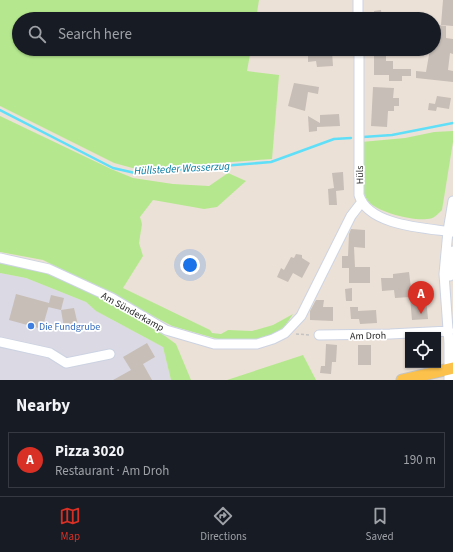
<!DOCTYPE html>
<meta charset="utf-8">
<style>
body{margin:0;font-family:"Source Sans 3",sans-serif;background:#20242c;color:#f1f3f6}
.controls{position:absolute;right:12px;bottom:12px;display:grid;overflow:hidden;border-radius:0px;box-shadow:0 1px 3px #0004}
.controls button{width:36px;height:36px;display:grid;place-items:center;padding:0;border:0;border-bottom:1px solid #363941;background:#171b24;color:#f1f3f6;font:20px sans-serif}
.you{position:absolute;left:190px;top:265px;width:14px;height:14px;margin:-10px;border:3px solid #fff;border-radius:50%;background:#1a73e8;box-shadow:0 0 0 6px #1a73e833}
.badge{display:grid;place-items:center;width:26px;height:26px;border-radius:50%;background:#d93025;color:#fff;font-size:13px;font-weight:700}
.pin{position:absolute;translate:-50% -33px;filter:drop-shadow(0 1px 2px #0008)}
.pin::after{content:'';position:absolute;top:21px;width:14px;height:12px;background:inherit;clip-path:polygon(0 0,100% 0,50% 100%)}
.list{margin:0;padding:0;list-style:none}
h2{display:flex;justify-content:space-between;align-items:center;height:52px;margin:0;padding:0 16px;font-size:17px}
h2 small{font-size:13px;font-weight:400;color:#9ea1a6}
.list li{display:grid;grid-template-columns:26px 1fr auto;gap:12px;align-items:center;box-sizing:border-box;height:56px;margin:0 8px 8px;padding:0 8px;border:1px solid #363941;border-radius:0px}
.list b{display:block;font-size:15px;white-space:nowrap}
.list p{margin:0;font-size:13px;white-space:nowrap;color:#9ea1a6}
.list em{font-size:13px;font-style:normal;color:#9ea1a6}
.icon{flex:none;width:22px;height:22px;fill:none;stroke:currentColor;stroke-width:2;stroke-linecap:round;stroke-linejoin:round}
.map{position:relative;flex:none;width:453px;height:380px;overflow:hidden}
.search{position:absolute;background:#171b24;box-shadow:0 1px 3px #0004;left:12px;right:12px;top:12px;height:44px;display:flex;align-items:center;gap:10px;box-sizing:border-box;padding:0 14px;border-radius:22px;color:#9ea1a6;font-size:15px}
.sheet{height:116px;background:#171b24}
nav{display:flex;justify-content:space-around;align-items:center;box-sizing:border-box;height:56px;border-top:1px solid #363941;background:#171b24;font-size:11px;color:#9ea1a6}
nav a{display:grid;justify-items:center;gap:2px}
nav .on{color:#d93025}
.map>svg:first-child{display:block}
.industrial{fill:#dbd9e3}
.green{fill:#b5e88e}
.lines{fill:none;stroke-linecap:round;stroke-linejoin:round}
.stream{stroke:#5fdff8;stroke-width:2.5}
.building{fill:#c7beb7}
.minor-casing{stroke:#ccd3e2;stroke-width:11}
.major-casing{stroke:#c3c3c3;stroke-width:13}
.path{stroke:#c3c3c3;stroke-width:1.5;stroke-dasharray:3 2;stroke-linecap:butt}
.minor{stroke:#fff;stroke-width:9}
.major{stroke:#fcc14b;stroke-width:11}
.shop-dot{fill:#3f7fe0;stroke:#fff;stroke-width:1.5}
.labels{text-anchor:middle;stroke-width:3.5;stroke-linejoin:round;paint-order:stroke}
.street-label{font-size:10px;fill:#272727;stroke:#fff}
.shop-label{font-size:10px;fill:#366cbe;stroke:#fff;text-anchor:start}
.water-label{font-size:11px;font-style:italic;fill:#027aa1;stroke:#fff}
</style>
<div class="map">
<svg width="453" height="380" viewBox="0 0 453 380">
<rect width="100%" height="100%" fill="#ece1d7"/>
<path class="industrial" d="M0,273L26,278L86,302L96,311L163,347L171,380H0Z"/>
<path class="green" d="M0,0H259L256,19H19V49H251L247,71L279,75L272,159L136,169L114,163L0,106Z
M0,116L111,169L133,178L173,184L209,186L228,173L246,181L217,207L204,209L153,200L140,217L142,224L139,243L143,256L123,288L210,330L212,333L221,334L228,330L252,331L273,325L293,314L285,326L273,335L252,340H221L172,326L119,298L43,260L0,252Z
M453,131V142L442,210C438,214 434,219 427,219C413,221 375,212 367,200C359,187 362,157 361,142L405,138L434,132Z
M0,262L32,268L68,282L107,301L165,336L176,344L191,380H171L163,347L96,311L86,302L26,278L0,273Z
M303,355L316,380H227Z"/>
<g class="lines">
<path class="stream" d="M0,110L113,168L135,173L271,162L334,139L351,138
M363,137L392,135L453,123"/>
</g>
<path class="building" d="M443,0H453V26L441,25Z
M381,10L382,19H375L374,11Z
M437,25L446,26V38L453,39V54L450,53L448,70L453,71V82L416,78V71L426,72L430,49L436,48Z
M374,49H386V61H393V69H411V76H402V81H389V75H374Z
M332,52L333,66L317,67L316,61L308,62V53Z
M294,83L319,87L318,94L308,92L305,111L288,106Z
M373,87L394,88L393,98H399V106H394V111H388L387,127L371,126Z
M437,96L451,98L449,109L437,107L436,111L428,110L429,103L435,104Z
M339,114L340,126L317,127V131L309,132L308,116L320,123V115Z
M343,172L344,190L336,191L337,205H329L328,189L334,188L332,173Z
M351,229L365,230V248L354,247L355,267H370V283H349V268H342V256H348L349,234Z
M296,254L302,255V258L310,263L302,278L293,273L288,282L277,277L281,268L284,270L291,257L294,258Z
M409,272L411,288L425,287L428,319L412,320L410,297L395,298L394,290L382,291L381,278H393V274Z
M352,288V301H346L345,289Z
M16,294L49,303L51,295L64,298L61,310L48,307L49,305L42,329L9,320Z
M316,300H324L323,307H333V321L310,320V311Z
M350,307H358V311L376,310L377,323L360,324L359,319H351Z
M74,308L78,325L64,328L61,310Z
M147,343L155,357L143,364L152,380H113L131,370L123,357Z
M326,344L337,345L336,362H332L331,374L320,373L321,366H325Z
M358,345H371V365H358Z"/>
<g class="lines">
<g class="minor-casing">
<path id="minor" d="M358,0V19
M359,49V195C368,226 426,228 453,232
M0,258L49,269L112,298L166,330L214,344H257L273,339L285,333L301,316L351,216L361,203
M450,276L453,251
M319,335L390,334L449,331
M0,342L50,353L66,363L110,354
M449,380V343L444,274L448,231L453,201"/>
</g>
<g class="major-casing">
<path id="major" d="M402,380L453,368"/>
</g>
<path class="path" d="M296,334L310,335"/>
<use href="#minor" class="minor"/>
<use href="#major" class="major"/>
</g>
<circle class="shop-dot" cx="31" cy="326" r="4"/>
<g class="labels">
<g class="street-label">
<text transform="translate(359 175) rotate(-91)" y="4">Hüls</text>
<text transform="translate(133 311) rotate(29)" y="4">Am Sünderkamp</text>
<text transform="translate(368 335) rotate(-1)" y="4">Am Droh</text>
</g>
<g class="shop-label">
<text x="39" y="330">Die Fundgrube</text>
</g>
<g class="water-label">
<text transform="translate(182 168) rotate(-3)" y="4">Hüllsteder Wasserzug</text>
</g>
</g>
</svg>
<div class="controls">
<button><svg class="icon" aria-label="locate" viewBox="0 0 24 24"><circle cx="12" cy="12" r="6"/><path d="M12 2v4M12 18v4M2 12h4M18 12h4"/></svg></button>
</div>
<div class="you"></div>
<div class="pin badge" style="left:421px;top:314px">A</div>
<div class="search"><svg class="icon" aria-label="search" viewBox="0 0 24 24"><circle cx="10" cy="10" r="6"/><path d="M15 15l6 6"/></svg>Search here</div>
</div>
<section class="sheet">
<h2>Nearby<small></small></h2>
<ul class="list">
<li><span class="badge">A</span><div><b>Pizza 3020</b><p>Restaurant · Am Droh</p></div><em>190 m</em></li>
</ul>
</section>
<nav>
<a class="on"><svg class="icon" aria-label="map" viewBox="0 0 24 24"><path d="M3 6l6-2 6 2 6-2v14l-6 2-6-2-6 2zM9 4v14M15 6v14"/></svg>Map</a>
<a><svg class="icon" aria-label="directions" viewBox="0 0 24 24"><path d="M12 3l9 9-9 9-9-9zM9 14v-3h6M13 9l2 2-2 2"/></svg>Directions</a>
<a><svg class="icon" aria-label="saved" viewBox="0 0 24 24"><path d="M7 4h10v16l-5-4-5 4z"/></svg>Saved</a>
</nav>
